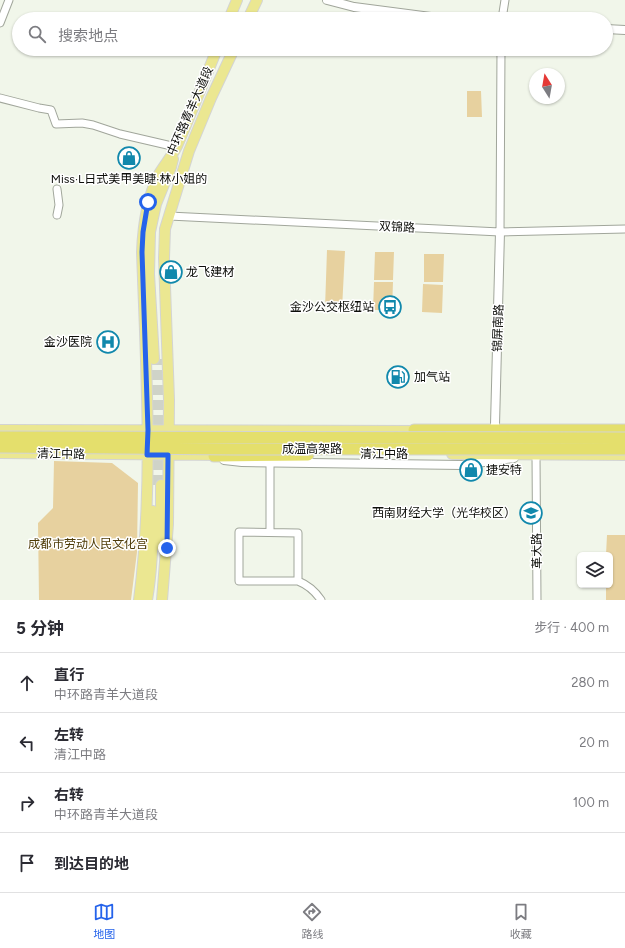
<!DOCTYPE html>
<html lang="zh">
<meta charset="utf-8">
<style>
body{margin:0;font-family:Figtree,"Noto Sans SC",sans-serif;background:#f2f2f3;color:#2b2b33}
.controls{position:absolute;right:12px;bottom:12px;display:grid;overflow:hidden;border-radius:6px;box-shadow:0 1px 3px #0004}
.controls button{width:36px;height:36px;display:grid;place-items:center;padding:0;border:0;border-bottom:1px solid #e1e1e2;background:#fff;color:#2b2b33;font:20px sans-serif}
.compass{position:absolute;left:529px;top:68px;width:36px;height:36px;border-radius:50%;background:#fff;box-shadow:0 1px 3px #0004;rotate:349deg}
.stop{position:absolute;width:12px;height:12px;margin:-9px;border:3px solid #2563eb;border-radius:50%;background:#fff}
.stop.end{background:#2563eb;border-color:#fff;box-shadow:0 1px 4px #0008}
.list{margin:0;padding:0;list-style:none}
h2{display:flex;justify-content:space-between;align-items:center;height:52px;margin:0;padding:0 16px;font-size:17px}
h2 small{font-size:13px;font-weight:400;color:#7c7c81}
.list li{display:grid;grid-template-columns:26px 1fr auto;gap:12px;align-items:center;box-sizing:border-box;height:60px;padding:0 16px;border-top:1px solid #e1e1e2}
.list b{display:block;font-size:15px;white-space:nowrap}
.list p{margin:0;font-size:13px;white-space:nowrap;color:#7c7c81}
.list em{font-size:13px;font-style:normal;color:#7c7c81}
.icon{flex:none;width:22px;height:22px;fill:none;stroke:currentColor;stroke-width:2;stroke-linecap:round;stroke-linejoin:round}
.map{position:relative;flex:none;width:625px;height:600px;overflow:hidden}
.search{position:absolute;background:#fff;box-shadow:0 1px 3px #0004;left:12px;right:12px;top:12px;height:44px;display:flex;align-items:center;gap:10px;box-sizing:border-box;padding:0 14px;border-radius:22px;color:#7c7c81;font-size:15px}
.sheet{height:292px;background:#fff}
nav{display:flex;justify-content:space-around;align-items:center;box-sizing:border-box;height:56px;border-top:1px solid #e1e1e2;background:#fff;font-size:11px;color:#7c7c81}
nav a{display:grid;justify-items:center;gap:2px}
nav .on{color:#2563eb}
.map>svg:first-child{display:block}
.green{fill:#e7d19f}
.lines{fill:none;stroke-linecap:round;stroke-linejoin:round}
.primary-tunnel{stroke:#cfd3c8;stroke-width:10;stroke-dasharray:10 5;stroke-linecap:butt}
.minor-casing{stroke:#a1a69b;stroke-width:9}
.tertiary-casing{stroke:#a1a69b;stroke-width:10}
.primary-casing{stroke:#d3d4d3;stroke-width:12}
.trunk-casing{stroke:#d3d4d3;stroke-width:13}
.minor{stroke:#fff;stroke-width:7}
.tertiary{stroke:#fff;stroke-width:8}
.primary{stroke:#ebe791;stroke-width:10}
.trunk{stroke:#e4df6c;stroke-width:11}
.trunk-bridge-casing{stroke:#d3d4d3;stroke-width:13;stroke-linecap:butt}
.trunk-bridge{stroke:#e4df6c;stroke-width:11}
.route{stroke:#2563eb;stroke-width:5}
.labels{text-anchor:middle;stroke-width:3;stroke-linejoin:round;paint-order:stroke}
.street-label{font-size:12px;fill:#0d0e0a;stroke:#fff}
.poi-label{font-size:12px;fill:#0d0e0a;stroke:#fff;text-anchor:start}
.park-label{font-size:12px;fill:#4d3a05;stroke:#fff}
</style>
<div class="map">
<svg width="625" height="600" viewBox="0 0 625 600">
<rect width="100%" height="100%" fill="#f1f6ea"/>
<path class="green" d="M467,91H481L482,117H467Z
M327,250L345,251L342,309L325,308Z
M375,252H394L393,280H374Z
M424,254H444L443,282H424Z
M374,282H393L392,310H373Z
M423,284L443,285L442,313L422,312Z
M54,461L112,463L138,483L137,552L131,600H39L38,523L53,508Z
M607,535H625V600H606V585H610V555H606Z"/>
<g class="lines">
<path class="primary-tunnel" d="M152,485L154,359
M161,485L162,359"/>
<g class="minor-casing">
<path id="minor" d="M502,19L505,0
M0,23L9,0
M0,98L39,108L51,110L56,124L82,123L93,125L120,134L176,147
M57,215L59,205L57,189
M169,216L500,232L625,229
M500,232L501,49
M536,455L537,600
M270,462V532
M239,532L298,533V581H239Z
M298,581C308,585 315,591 321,600"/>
</g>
<g class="tertiary-casing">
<path id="tertiary" d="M327,0L354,7L446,19
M606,29L625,30
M495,425L500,232
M224,460L242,462L462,465L514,458"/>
</g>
<g class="primary-casing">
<path id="primary" d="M229,19L237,0
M248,19L257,0
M154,359L149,274L150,232L156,204L171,167L173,159
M0,430L421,431
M0,453L222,455
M452,454L625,455
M161,546V485
M139,600C154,485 146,367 142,252C143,225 147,198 159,174C165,164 172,156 177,146C191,114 204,81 217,49
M147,600C152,571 153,541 153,511
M162,600L168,524L169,400L164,258L165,229L189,151L211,98L234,49"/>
</g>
<g class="trunk-casing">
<path id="trunk" d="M414,430H625
M214,456L308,455"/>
</g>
<use href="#minor" class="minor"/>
<use href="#tertiary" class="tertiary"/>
<use href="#primary" class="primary"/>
<use href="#trunk" class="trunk"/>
<g class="trunk-bridge-casing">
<path id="trunk-bridge" d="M0,437L625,438
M0,447L235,449H625"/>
</g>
<use href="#trunk-bridge" class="trunk-bridge"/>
</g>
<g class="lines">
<path class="route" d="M148,202L143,232L142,252L148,430L147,455H168L167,548"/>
</g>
<defs>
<g id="shop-ring" transform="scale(1.15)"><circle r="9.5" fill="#fff" stroke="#1188ac" stroke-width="1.5"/><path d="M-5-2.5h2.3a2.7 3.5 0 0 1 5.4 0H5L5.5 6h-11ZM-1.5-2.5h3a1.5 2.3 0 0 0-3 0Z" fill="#1188ac"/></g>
<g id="bus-ring" transform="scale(1.15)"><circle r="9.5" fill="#fff" stroke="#1188ac" stroke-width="1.5"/><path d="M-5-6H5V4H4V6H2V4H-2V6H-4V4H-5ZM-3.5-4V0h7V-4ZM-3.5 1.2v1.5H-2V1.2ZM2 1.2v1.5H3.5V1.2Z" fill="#1188ac"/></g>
<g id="hospital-ring" transform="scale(1.15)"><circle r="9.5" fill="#fff" stroke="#1188ac" stroke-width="1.5"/><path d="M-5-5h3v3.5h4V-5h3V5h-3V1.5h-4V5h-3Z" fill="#1188ac"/></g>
<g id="fuel-ring" transform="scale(1.15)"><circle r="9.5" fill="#fff" stroke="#1188ac" stroke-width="1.5"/><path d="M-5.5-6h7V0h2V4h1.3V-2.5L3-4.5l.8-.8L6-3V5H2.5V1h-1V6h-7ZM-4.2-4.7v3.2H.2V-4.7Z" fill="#1188ac"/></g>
<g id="university-ring" transform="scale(1.15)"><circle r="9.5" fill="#fff" stroke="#1188ac" stroke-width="1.5"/><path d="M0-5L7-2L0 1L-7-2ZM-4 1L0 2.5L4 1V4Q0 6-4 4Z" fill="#1188ac"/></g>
</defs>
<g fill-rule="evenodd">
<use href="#shop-ring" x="129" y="158"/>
<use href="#shop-ring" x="171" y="272"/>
<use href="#bus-ring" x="390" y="307"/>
<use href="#hospital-ring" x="108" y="342"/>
<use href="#fuel-ring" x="398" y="377"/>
<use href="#shop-ring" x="471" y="470"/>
<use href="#university-ring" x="531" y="513"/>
</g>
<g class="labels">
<g class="street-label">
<text transform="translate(190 111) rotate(-66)" y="4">中环路青羊大道段</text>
<text transform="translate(397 227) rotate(3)" y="4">双锦路</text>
<text transform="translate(498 328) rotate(-88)" y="4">锦屏南路</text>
<text x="312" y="453">成温高架路</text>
<text transform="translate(61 454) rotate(1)" y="4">清江中路</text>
<text x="384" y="458">清江中路</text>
<text transform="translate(537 551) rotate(-90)" y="4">革大路</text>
</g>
<g class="poi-label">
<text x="129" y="183" text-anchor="middle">Miss·L日式美甲美睫·林小姐的</text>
<text x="186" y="276">龙飞建材</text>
<text x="374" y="311" text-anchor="end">金沙公交枢纽站</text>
<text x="92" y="346" text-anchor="end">金沙医院</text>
<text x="414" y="381">加气站</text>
<text x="486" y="474">捷安特</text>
<text x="516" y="517" text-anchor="end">西南财经大学（光华校区）</text>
</g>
<g class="park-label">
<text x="88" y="548">成都市劳动人民文化宫</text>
</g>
</g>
</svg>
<div class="controls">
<button><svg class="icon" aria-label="layers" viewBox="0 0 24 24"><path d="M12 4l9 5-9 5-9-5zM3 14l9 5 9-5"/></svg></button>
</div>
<svg class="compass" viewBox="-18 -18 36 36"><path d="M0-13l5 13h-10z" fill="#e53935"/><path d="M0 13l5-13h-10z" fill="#7c7c81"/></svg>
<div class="stop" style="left:148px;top:202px"></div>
<div class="stop end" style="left:167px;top:548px"></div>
<div class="search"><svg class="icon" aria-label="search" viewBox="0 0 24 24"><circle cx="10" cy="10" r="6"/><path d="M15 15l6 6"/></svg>搜索地点</div>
</div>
<section class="sheet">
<h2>5 分钟<small>步行 · 400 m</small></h2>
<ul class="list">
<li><svg class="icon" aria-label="ahead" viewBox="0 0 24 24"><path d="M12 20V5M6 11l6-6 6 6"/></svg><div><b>直行</b><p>中环路青羊大道段</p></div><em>280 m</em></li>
<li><svg class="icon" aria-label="left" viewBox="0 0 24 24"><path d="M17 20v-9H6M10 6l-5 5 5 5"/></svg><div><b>左转</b><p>清江中路</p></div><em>20 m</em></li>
<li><svg class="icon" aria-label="right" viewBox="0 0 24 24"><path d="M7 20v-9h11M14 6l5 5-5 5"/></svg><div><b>右转</b><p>中环路青羊大道段</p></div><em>100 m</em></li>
<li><svg class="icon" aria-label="arrive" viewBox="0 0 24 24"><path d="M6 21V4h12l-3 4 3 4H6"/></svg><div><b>到达目的地</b></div></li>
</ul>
</section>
<nav>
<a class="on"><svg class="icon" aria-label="map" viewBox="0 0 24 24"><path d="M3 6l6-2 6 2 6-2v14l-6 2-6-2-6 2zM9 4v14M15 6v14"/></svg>地图</a>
<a><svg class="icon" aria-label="directions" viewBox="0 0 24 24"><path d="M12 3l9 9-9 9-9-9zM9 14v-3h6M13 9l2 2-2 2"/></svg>路线</a>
<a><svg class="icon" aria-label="saved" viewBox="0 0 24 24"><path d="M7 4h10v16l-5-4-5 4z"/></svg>收藏</a>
</nav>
